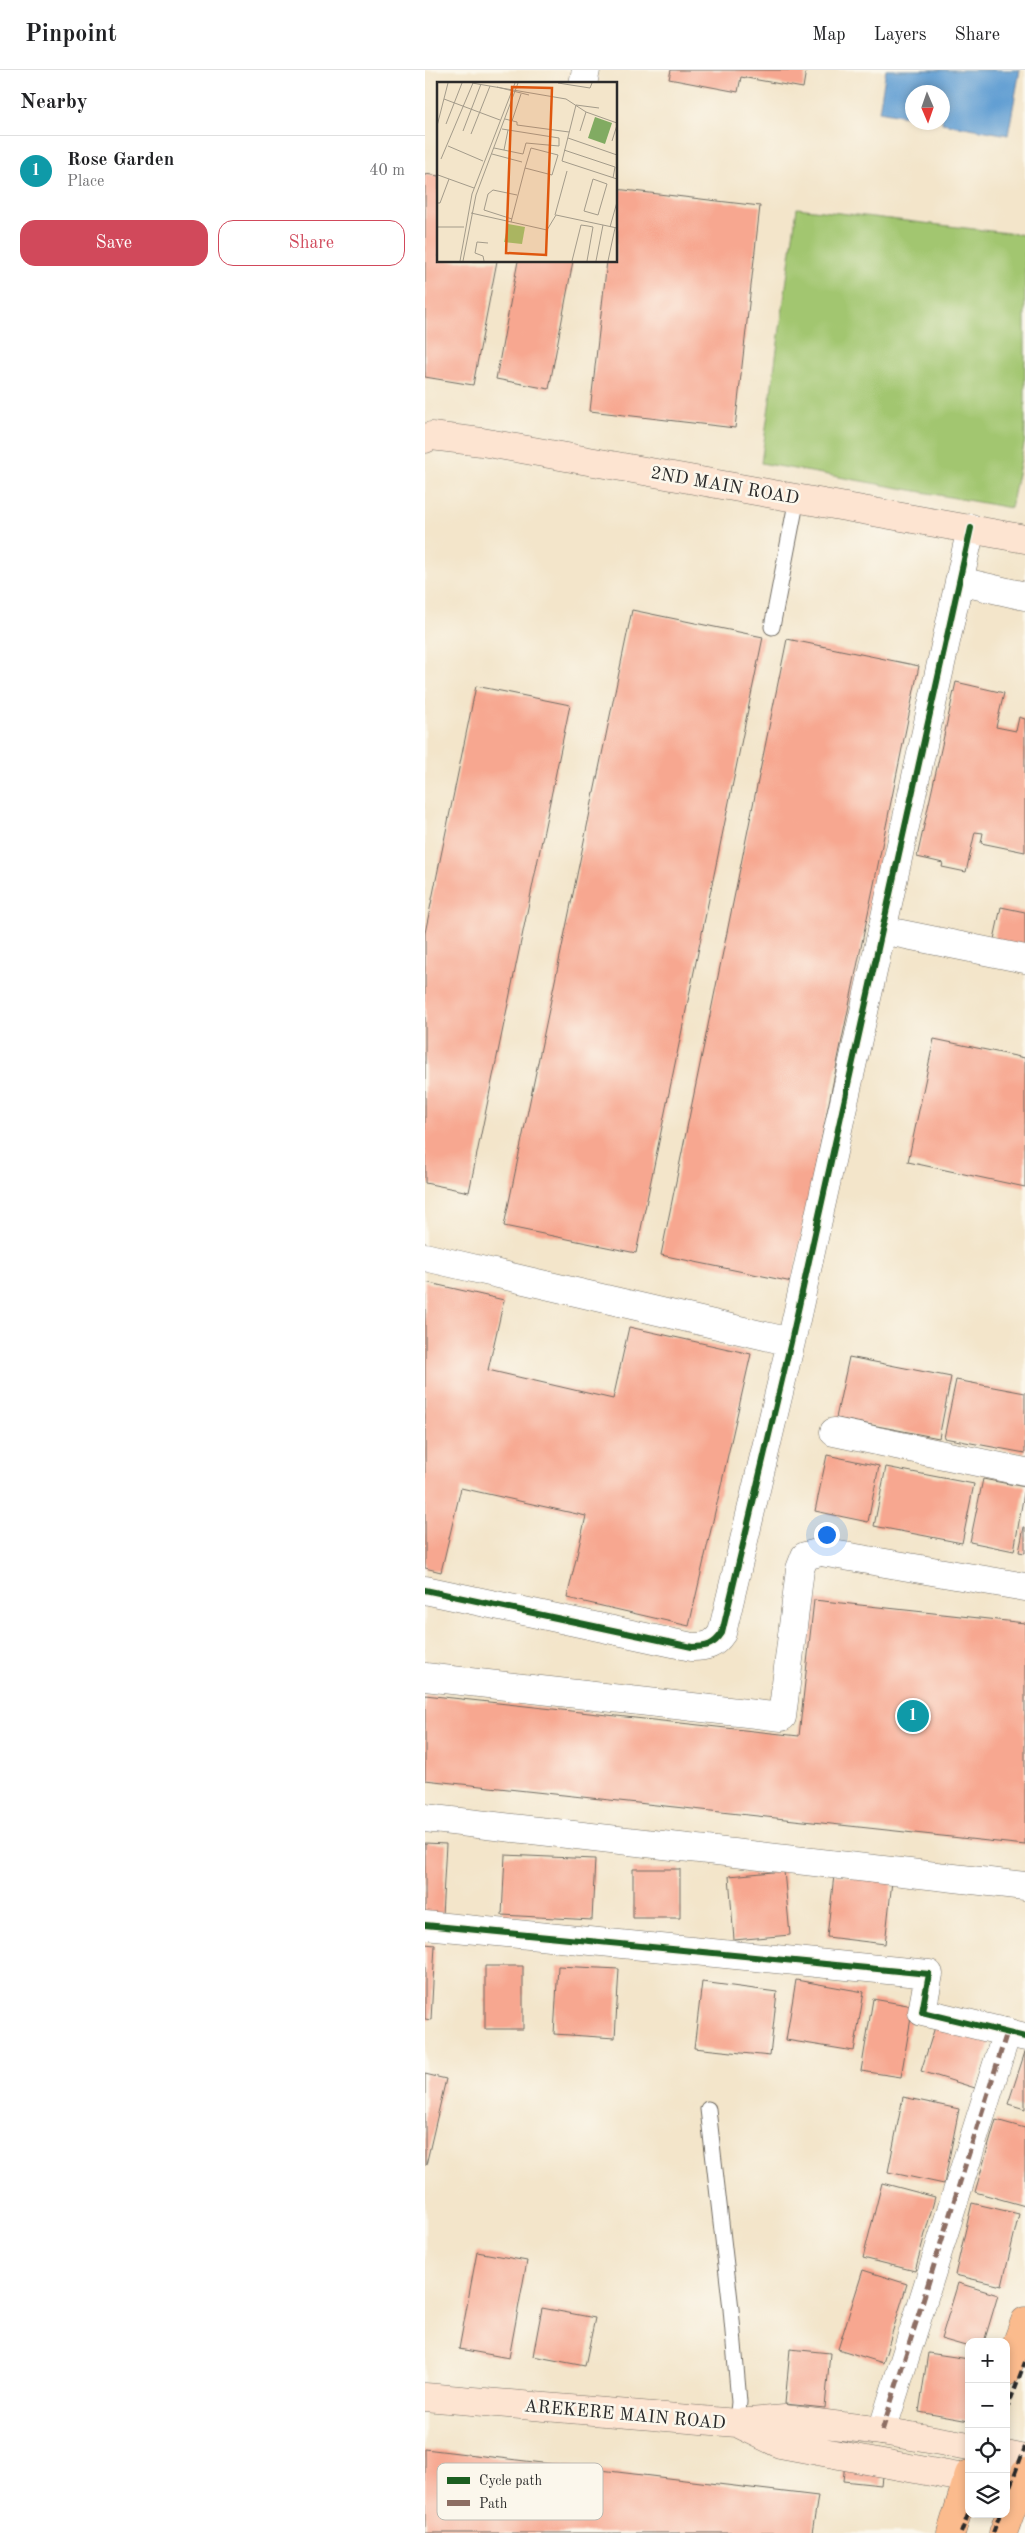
<!DOCTYPE html>
<meta charset="utf-8">
<style>
body{margin:0;font-family:"Old Standard TT",serif;background:#f2f2f2;color:#202124}
.controls{position:absolute;right:15px;bottom:15px;display:grid;overflow:hidden;border-radius:10px;box-shadow:0 2px 8px #0003}
.controls button{width:45px;height:45px;display:grid;place-items:center;padding:0;border:0;border-bottom:1px solid #e0e0e0;background:#fff;color:#202124;font:25px sans-serif}
.compass{position:absolute;left:480px;top:15px;width:45px;height:45px;border-radius:50%;background:#fff;box-shadow:0 2px 8px #0003;rotate:178deg}
.you{position:absolute;left:401px;top:1464px;width:18px;height:18px;margin:-12px;border:4px solid #fff;border-radius:50%;background:#1a73e8;box-shadow:0 0 0 8px #1a73e833}
.badge{display:grid;place-items:center;width:32px;height:32px;border-radius:50%;background:#d1495b;color:#fff;font-size:16px;font-weight:700}
.pin{position:absolute;translate:-50% -50%;border:2px solid #fff;box-shadow:0 1px 5px #0006}
.list{margin:0;padding:0;list-style:none}
h2{display:flex;justify-content:space-between;align-items:center;height:65px;margin:0;padding:0 20px;font-size:21px}
h2 small{font-size:16px;font-weight:400;color:#757577}
.list li{display:grid;grid-template-columns:32px 1fr auto;gap:15px;align-items:center;box-sizing:border-box;height:70px;padding:0 20px;border-top:1px solid #e0e0e0}
.list b{display:block;font-size:19px;white-space:nowrap}
.list p{margin:0;font-size:16px;white-space:nowrap;color:#757577}
.list em{font-size:16px;font-style:normal;color:#757577}
.actions{display:flex;gap:10px;padding:15px 20px}
.actions a{flex:1;padding:11px 0;border:1px solid #d1495b;border-radius:15px;text-align:center;font-size:18px;color:#d1495b}
.actions .main{background:#d1495b;color:#fff}
.icon{flex:none;width:28px;height:28px;fill:none;stroke:currentColor;stroke-width:2;stroke-linecap:round;stroke-linejoin:round}
.map{position:relative;flex:none;width:600px;height:2463px;overflow:hidden}
header{display:flex;align-items:center;gap:30px;box-sizing:border-box;height:70px;padding:0 25px;background:#fff;border-bottom:1px solid #e0e0e0}
header strong{font-size:24px}
nav{display:flex;gap:28px;margin-inline-start:auto;font-size:18px}
main{display:flex}
aside{flex:1;background:#fff}
.map>svg:first-child{display:block}
.green{fill:#a2c670;stroke:#66784e}
.water{fill:#629fd3;stroke:#46657f}
.building{fill:#f7a790}
.lines{fill:none;stroke-linecap:round;stroke-linejoin:round}
.lane-casing{stroke:#716c63;stroke-width:17}
.street-casing{stroke:#716c63;stroke-width:29}
.secondary-casing{stroke:#716c63;stroke-width:29}
.primary-casing{stroke:#716c63;stroke-width:29}
.lane{stroke:#fff;stroke-width:15}
.street{stroke:#fff;stroke-width:28}
.secondary{stroke:#fde4d1;stroke-width:28}
.primary{stroke:#fbbb8d;stroke-width:28}
.rail{stroke:#2b2b2b;stroke-width:4;stroke-dasharray:8 4;stroke-linecap:butt}
.quiet{stroke:#8d6e63;stroke-width:5;stroke-dasharray:10 5;stroke-linecap:butt}
.cycleway-casing{stroke:#fbf7ec;stroke-width:9}
.cycleway{stroke:#1b5e20;stroke-width:6}
.labels{text-anchor:middle;stroke-width:5;stroke-linejoin:round;paint-order:stroke}
.street-label{font-size:18px;fill:#2b2b2b;stroke:#fbf7ec}
.inset-road{fill:none;stroke:#a39b8a;stroke-width:1}
.view{fill:#df570e;fill-opacity:0.15;stroke:#df570e;stroke-width:2.5}
.inset-edge{fill:none;stroke:#2b2b2b;stroke-width:2.5}
.key{fill:#fbf7ec;stroke:#bdbab2;stroke-width:1}
.key-label{font-size:14px;fill:#2b2b2b}
</style>
<header>
<strong>Pinpoint</strong>
<nav><a>Map</a><a>Layers</a><a>Share</a></nav>
</header>
<main>
<aside>
<h2>Nearby<small></small></h2>
<ul class="list">
<li><span class="badge" style="background:#0f9aa8">1</span><div><b>Rose Garden</b><p>Place</p></div><em>40 m</em></li>
</ul>
<div class="actions"><a class="main">Save</a><a>Share</a></div>
</aside>
<div class="map">
<svg width="600" height="2463" viewBox="0 0 600 2463">
<rect width="100%" height="100%" fill="#fbf7ec"/>
<filter id="ink" filterUnits="userSpaceOnUse"><feTurbulence type="fractalNoise" baseFrequency=".02" numOctaves="2"/><feDisplacementMap in="SourceGraphic" scale="10" xChannelSelector="R" yChannelSelector="G"/><feConvolveMatrix kernelMatrix="1 2 1 2 8 2 1 2 1" color-interpolation-filters="sRGB"/></filter>
<filter id="wash" filterUnits="userSpaceOnUse"><feTurbulence type="fractalNoise" baseFrequency=".0096" numOctaves="4" result="noise"/><feDisplacementMap in="SourceGraphic" scale="20" xChannelSelector="R" yChannelSelector="G"/><feGaussianBlur stdDeviation="1.12" result="paint"/><feColorMatrix in="noise" values="0 0 0 0 0 0 0 0 0 0 0 0 0 0 0 0 0 1.4 0 .05"/><feComposite in="paint" operator="in"/></filter>
<g filter="url(#wash)">
<rect width="100%" height="100%" fill="#f3e5ca"/>
<path class="green" d="M372,138L600,165V370L586,438L336,393Z"/>
<path class="water" d="M461,0H595L583,65L517,53L518,22H488L487,47L454,41Z"/>
<g id="blocks">
<path class="building" d="M246,0H381L378,18L316,7L313,22L244,9Z
M0,104L14,106V191H72L48,315L0,307Z
M191,119L335,136L310,358L165,341L182,191H191Z
M93,191H148L124,319L71,309Z
M207,540L338,567L211,1183L79,1156Z
M362,569L494,596L367,1212L236,1185Z
M531,612L579,623L571,657L591,661L594,647L600,649V782L556,773L558,763L550,762L541,802L517,797L518,793L492,787Z
M51,616L145,635L44,1122L0,1113V863Z
M576,837L600,842V880L568,874Z
M509,969L600,988V1117L483,1092Z
M0,1212L79,1230L63,1300L188,1329L204,1257L326,1284L264,1556L142,1528L161,1446L36,1418L16,1502L0,1498Z
M424,1287L526,1307L514,1368L411,1348Z
M531,1310L600,1323V1383L519,1368Z
M402,1385L454,1396L443,1452L390,1441Z
M461,1397L549,1414L537,1473L449,1456Z
M558,1409L600,1417L589,1481L545,1472Z
M599,1457H600V1483L594,1482Z
M389,1530L600,1553V1775L0,1710V1625L374,1666Z
M0,1773L21,1774L17,1846L0,1845Z
M80,1785L170,1789L167,1850L77,1845Z
M208,1799H255V1848H208Z
M359,1801L365,1865L309,1870L304,1806Z
M409,1805L467,1811L460,1874L402,1867Z
M0,1874L10,1875L6,1950L0,1949Z
M60,1896H98V1959H60Z
M133,1896L194,1899L190,1968L129,1964Z
M371,1910L439,1922L429,1981L361,1970Z
M277,1912L352,1922L345,1986L269,1978Z
M448,1929L488,1936L476,2007L436,2001Z
M511,1954L565,1971L550,2018L496,2001Z
M600,1982V2039L583,2034Z
M0,2004L21,2009L1,2095H0Z
M478,2027L534,2039L519,2114L463,2102Z
M571,2050L600,2058V2136L550,2122Z
M457,2113L510,2127L490,2201L438,2188Z
M547,2133L594,2144L577,2216L530,2205Z
M52,2182L102,2191L84,2288L34,2279Z
M438,2200L482,2214L458,2293L413,2279Z
M533,2213L573,2225L559,2272H544V2277L516,2269Z
M117,2238L170,2248L160,2296L108,2286Z
M365,2279L405,2283L400,2338L360,2334Z
M503,2283L544,2289V2351L494,2342Z
M0,2379L393,2426L387,2463H0Z
M420,2393L458,2397L456,2415L418,2411Z"/>
</g>
</g>
<g filter="url(#ink)">
<use href="#blocks" fill-opacity="0" stroke="#716c63" stroke-width="1"/>
<g class="lines">
<g class="lane-casing">
<path id="lane" d="M347,557L372,428
M283,2039L306,2239L314,2332L312,2353"/>
</g>
<g class="street-casing">
<path id="street" d="M158,14L161,0
M534,511L600,526
M457,860L600,889
M0,1187L366,1272
M409,1362L600,1402
M0,1520L267,1577C282,1577 289,1575 297,1563L366,1272L546,458
M0,1607L357,1647L375,1499L380,1486L396,1482L600,1517
M0,1748L600,1816
M0,1855L504,1904L497,1942L600,1967
M457,2361L582,1962"/>
</g>
<g class="secondary-casing">
<path id="secondary" d="M0,369L6,366L57,372L600,469
M0,2327L312,2353L355,2374L544,2409
M312,2353L360,2349L457,2361L544,2376
M581,2385L600,2389"/>
</g>
<g class="primary-casing">
<path id="primary" d="M581,2302L600,2251
M526,2463L544,2404
M578,2463L600,2402"/>
</g>
<use href="#lane" class="lane"/>
<use href="#street" class="street"/>
<use href="#secondary" class="secondary"/>
<use href="#primary" class="primary"/>
<path class="rail" d="M581,2342L600,2292
M581,2427L600,2377
M536,2463L544,2442
M568,2463L575,2444"/>
<path class="quiet" d="M457,2361L582,1962"/>
<g class="cycleway-casing">
<path id="cycleway" d="M0,1520L267,1577C282,1577 289,1575 297,1563L366,1272L546,458
M0,1855L504,1904L497,1942L600,1967"/>
</g>
<use href="#cycleway" class="cycleway"/>
</g>
</g>
<g class="labels">
<g class="street-label">
<text transform="translate(300 415) rotate(10)" y="6">2ND MAIN ROAD</text>
<text transform="translate(200 2344) rotate(5)" y="6">AREKERE MAIN ROAD</text>
</g>
</g>
<g transform="translate(12 12)">
<rect width="180" height="180" fill="#f3e5ca"/>
<path d="M71,142L88,145L85,162L67,160Z" fill="#a2c670"/>
<path d="M158,35L175,41L168,62L151,56Z" fill="#81ab62"/>
<path class="inset-road" d="M35,1L129,17L149,30L180,41M121,1L153,6L155,1M60,5L92,13M7,17L63,38M139,23L125,79L180,97M139,23L162,26M68,37L80,40V43L132,50M75,39L84,12M9,42L25,1M0,44L11,1M26,49L44,2M143,49L149,30M34,52L53,4M131,56L180,73M175,59L180,43M11,64L46,79M57,66L86,72L89,61L122,64V56L65,47M67,68L71,48M127,68L178,85L176,96M55,72L85,80M4,77L36,1M1,93L37,106M156,97L170,102L161,133L147,129ZM0,121H3L12,97M34,131L110,148L119,133L180,146M118,133L130,89M75,137L47,128L51,112L56,108L80,113M74,140L88,86L115,93L121,73L94,66L88,86M0,145H27M173,145L180,120M23,179L35,112L78,1M26,179L39,113L81,1M47,179L46,174L38,171L40,160L51,161M135,179L144,143L151,144M150,179L156,145L151,144M159,179L166,143M171,179L178,146"/>
<path class="view" d="M75,5L115,6L109,173L69,171Z"/>
<rect width="180" height="180" class="inset-edge"/>
</g>
<rect x="12" y="2393" width="166" height="57" rx="8" class="key"/>
<rect x="22" y="2407" width="23" height="7" fill="#1b5e20"/>
<rect x="22" y="2430" width="23" height="6" fill="#8d6e63"/>
<g class="key-label">
<text x="54" y="2415">Cycle path</text>
<text x="54" y="2438">Path</text>
</g>
</svg>
<div class="controls">
<button>+</button>
<button>−</button>
<button><svg class="icon" aria-label="locate" viewBox="0 0 24 24"><circle cx="12" cy="12" r="6"/><path d="M12 2v4M12 18v4M2 12h4M18 12h4"/></svg></button>
<button><svg class="icon" aria-label="layers" viewBox="0 0 24 24"><path d="M12 4l9 5-9 5-9-5zM3 14l9 5 9-5"/></svg></button>
</div>
<svg class="compass" viewBox="-18 -18 36 36"><path d="M0-13l5 13h-10z" fill="#e53935"/><path d="M0 13l5-13h-10z" fill="#757577"/></svg>
<div class="you"></div>
<div class="pin badge" style="left:488px;top:1646px;background:#0f9aa8">1</div>
</div>
</main>
